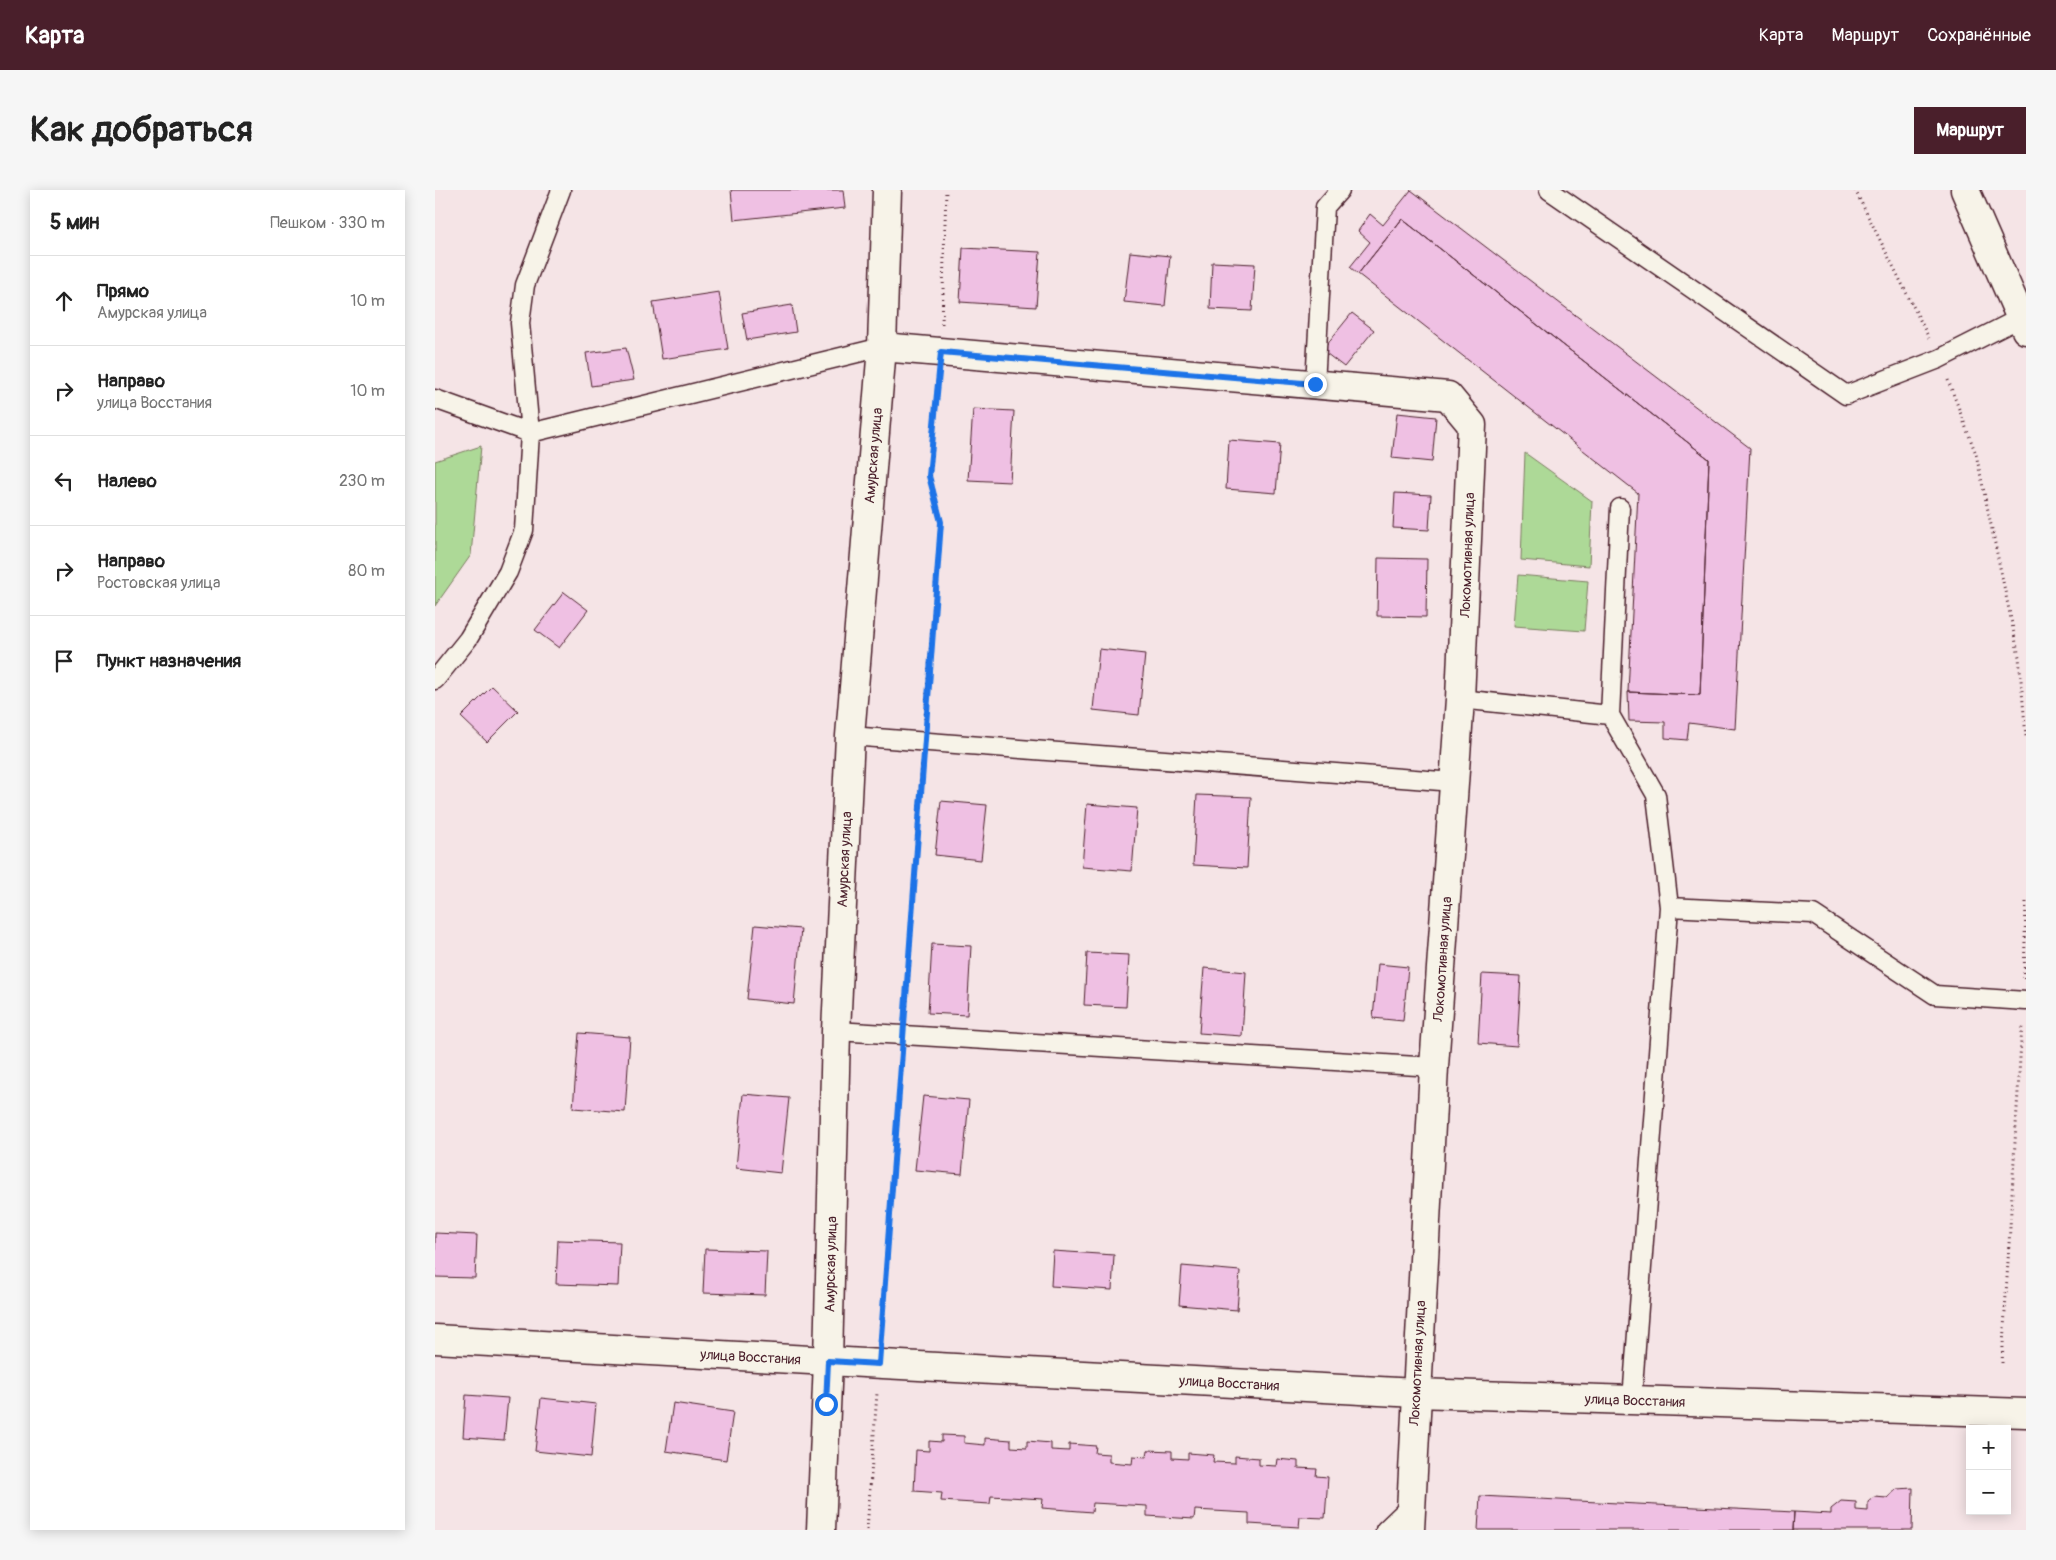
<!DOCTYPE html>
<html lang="ru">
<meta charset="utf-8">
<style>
body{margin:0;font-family:Pangolin,sans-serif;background:#f6f6f6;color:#222}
.controls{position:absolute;right:15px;bottom:15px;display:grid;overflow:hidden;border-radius:0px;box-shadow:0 2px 12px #0003}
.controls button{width:45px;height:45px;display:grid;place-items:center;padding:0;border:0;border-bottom:1px solid #e0e0e0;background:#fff;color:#222;font:25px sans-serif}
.stop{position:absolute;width:15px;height:15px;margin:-11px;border:4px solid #1a73e8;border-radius:50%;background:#fff}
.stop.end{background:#1a73e8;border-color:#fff;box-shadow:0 1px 5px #0008}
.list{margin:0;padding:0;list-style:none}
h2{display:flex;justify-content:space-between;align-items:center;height:65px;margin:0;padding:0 20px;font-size:21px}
h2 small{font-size:16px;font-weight:400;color:#767676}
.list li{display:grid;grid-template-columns:32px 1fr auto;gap:15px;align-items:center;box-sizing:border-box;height:90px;padding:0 20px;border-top:1px solid #e0e0e0}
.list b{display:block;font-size:19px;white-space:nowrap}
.list p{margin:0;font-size:16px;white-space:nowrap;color:#767676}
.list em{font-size:16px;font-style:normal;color:#767676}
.icon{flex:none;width:28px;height:28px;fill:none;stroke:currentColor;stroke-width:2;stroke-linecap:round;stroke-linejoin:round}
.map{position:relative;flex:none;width:1591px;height:1340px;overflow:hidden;border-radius:0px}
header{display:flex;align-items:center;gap:30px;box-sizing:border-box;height:70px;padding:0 25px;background:#4a1f2b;color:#fff}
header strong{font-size:24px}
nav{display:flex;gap:28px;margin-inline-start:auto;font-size:18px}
.intro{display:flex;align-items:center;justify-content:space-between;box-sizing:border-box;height:120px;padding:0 30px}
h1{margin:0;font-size:35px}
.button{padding:12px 22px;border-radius:0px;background:#4a1f2b;color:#fff;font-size:18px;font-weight:700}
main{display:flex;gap:30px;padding:0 30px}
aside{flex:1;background:#fff;border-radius:0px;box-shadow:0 2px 12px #0003}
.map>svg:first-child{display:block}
.green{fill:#add997;stroke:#7c7c61}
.building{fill:#efc0e3;stroke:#4a1f2b}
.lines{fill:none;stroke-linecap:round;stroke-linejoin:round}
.lane-casing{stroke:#4a1f2b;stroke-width:21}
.street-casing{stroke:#4a1f2b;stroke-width:31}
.secondary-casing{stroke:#4a1f2b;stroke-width:31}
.path{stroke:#4a1f2b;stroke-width:3;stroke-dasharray:1 4;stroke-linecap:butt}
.lane{stroke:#f7f3e8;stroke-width:18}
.street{stroke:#f7f3e8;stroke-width:28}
.secondary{stroke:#f7f3e8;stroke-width:28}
.route{stroke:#1a73e8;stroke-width:6}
.labels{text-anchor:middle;stroke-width:4;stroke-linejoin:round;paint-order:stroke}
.street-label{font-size:14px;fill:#4a1f2b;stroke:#f7f3e8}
</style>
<header>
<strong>Карта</strong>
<nav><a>Карта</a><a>Маршрут</a><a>Сохранённые</a></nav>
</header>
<div class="intro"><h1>Как добраться</h1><a class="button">Маршрут</a></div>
<main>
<aside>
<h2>5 мин<small>Пешком · 330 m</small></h2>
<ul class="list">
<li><svg class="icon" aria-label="ahead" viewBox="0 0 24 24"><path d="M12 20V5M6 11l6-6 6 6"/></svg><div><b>Прямо</b><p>Амурская улица</p></div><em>10 m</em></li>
<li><svg class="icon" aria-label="right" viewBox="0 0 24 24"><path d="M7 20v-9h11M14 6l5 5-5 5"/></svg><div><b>Направо</b><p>улица Восстания</p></div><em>10 m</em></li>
<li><svg class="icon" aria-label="left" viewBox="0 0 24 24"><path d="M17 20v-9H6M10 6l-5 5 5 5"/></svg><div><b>Налево</b></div><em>230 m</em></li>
<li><svg class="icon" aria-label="right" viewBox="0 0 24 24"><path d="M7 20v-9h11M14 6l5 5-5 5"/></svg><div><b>Направо</b><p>Ростовская улица</p></div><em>80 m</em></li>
<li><svg class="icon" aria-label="arrive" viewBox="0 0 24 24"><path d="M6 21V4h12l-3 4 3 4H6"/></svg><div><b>Пункт назначения</b></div></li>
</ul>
</aside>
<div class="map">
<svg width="1591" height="1340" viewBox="0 0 1591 1340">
<rect width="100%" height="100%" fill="#f5e4e6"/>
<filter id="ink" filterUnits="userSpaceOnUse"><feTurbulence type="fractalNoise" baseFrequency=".02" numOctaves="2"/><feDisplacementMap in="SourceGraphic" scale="10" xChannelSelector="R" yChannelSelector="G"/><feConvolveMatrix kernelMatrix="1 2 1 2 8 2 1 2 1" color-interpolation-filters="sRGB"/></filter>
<g filter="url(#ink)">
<path class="green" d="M46,256L36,365L0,416V271Z
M1090,263L1157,311L1154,376L1086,370Z
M1083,385L1153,391L1149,441L1079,436Z"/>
<path class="building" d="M296,0H408L410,18L299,30Z
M976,0L1315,258L1300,539L1254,533L1252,550L1230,548V532L1194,531L1193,502L1265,505L1274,269L967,29L923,84L915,77L935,52L923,41L935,24L948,35Z
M967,29L1274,269L1265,505L1193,502L1203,303L923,84Z
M528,58L605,62L601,117L525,112Z
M695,62L735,66L730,116L689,112Z
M777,72L820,74L817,121L775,119Z
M284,102L293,159L227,169L218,112Z
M357,115L361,142L312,150L307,123Z
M917,123L939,140L909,177L887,160Z
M191,158L199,190L156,196L151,163Z
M538,219L579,221L575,292L533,290Z
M962,223L1001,227L997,272L957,268Z
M794,250L845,254L841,303L791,299Z
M960,303L996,305L994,340L958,338Z
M943,368L992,369L991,427L942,426Z
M129,402L153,420L124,458L100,440Z
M664,459L710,464L704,525L658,520Z
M57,496L83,521L52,552L26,527Z
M762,605L816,607L812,678L758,675Z
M506,611L552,615L546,670L500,665Z
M652,614L702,618L697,681L647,677Z
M320,735L366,739L359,814L312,809Z
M497,754L536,756L532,825L493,823Z
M652,763L694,765L691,817L649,815Z
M943,774L973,777L968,831L938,828Z
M769,778L811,782L807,846L764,843Z
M1047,784L1086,786L1082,856L1043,853Z
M144,843L195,847L190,922L138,918Z
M308,904L354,908L346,983L301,978Z
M488,906L534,910L527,984L480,980Z
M0,1043L42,1045L40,1088L0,1087Z
M123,1050L185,1052L183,1096L121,1094Z
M270,1059L332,1061L330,1105L268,1103Z
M618,1061L679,1065L677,1100L616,1096Z
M747,1076L805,1081L802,1120L744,1115Z
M31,1205L73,1208L69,1250L28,1247Z
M106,1208L161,1214L156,1267L100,1261Z
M238,1213L298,1222L291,1270L231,1261Z
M507,1245L529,1246V1253L550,1255V1248L576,1250V1257L592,1258V1251L616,1253V1260L634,1261V1254L661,1256L660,1263L674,1264V1272L697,1274L698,1266L712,1267L713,1260L737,1261V1268L753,1269V1263L779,1265L778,1272L800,1273V1266L824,1268V1275L841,1276L842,1269L863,1271V1278L882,1279L881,1286L893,1287L890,1328L865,1327L864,1337L814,1334V1323L760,1320L759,1329L712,1326V1316L658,1313L657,1322L607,1318L608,1309L556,1306L555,1314L506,1311L507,1303L479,1301L481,1260L494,1261V1251L507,1252Z
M1478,1298L1477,1340H1358L1359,1322L1396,1324V1319L1406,1311L1421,1312V1320L1433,1321V1312L1439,1307L1452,1308L1462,1299Z
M1045,1306L1359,1322L1358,1340H1043Z"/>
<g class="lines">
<g class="lane-casing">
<path id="lane" d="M1114,0L1411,205L1504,169L1587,127
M880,194L890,17L905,0
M0,209L95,243L447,157
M0,490L33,449L73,382L89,340L95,243L85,133L90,95L126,0
M1025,509L1175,525L1185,318
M1175,525L1221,605L1234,717L1378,724L1500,805L1591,811
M415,546L1019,592
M401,841L999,877
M1197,1210L1234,717
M950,1340L975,1316"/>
</g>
<g class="street-casing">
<g id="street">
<path d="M447,157L1013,206L1037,235L1025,509L999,877L975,1340"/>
<path id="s1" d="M0,1149L393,1171"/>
</g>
</g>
<g class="secondary-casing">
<g id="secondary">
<path d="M1530,0L1591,140"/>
<path id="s2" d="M393,1171L981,1203L1591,1223"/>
<path id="s3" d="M386,1340L393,1171L401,841L415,546L447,157L452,0"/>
</g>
</g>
<path class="path" d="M1420,0L1494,148
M507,134L511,0
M1513,190L1541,264L1584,467L1591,547
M490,529L506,332L495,286L503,190
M1589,788L1591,712
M471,821L487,575
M446,1145L467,869
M1567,1173L1587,834
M432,1340L442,1203"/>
<use href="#lane" class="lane"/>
<use href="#street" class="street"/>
<use href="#secondary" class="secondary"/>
</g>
</g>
<g class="lines" filter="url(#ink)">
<path class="route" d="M391,1214L393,1171L444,1174L506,332L494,286L506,162L880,194"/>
</g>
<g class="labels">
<g class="street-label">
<text dy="5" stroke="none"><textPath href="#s3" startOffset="1076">Амурская улица</textPath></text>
<text transform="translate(1032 365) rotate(-88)" y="5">Локомотивная улица</text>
<text dy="5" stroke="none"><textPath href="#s3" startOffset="671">Амурская улица</textPath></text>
<text transform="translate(1007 769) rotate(-86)" y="5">Локомотивная улица</text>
<text dy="5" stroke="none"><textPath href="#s3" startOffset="266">Амурская улица</textPath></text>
<text dy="5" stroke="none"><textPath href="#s1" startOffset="316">улица Восстания</textPath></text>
<text transform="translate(982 1173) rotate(-87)" y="5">Локомотивная улица</text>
<text dy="5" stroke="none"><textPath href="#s2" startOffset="402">улица Восстания</textPath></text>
<text dy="5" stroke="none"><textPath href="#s2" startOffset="808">улица Восстания</textPath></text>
</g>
</g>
</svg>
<div class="controls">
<button>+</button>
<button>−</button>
</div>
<div class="stop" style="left:391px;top:1214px"></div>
<div class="stop end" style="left:880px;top:194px"></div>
</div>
</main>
